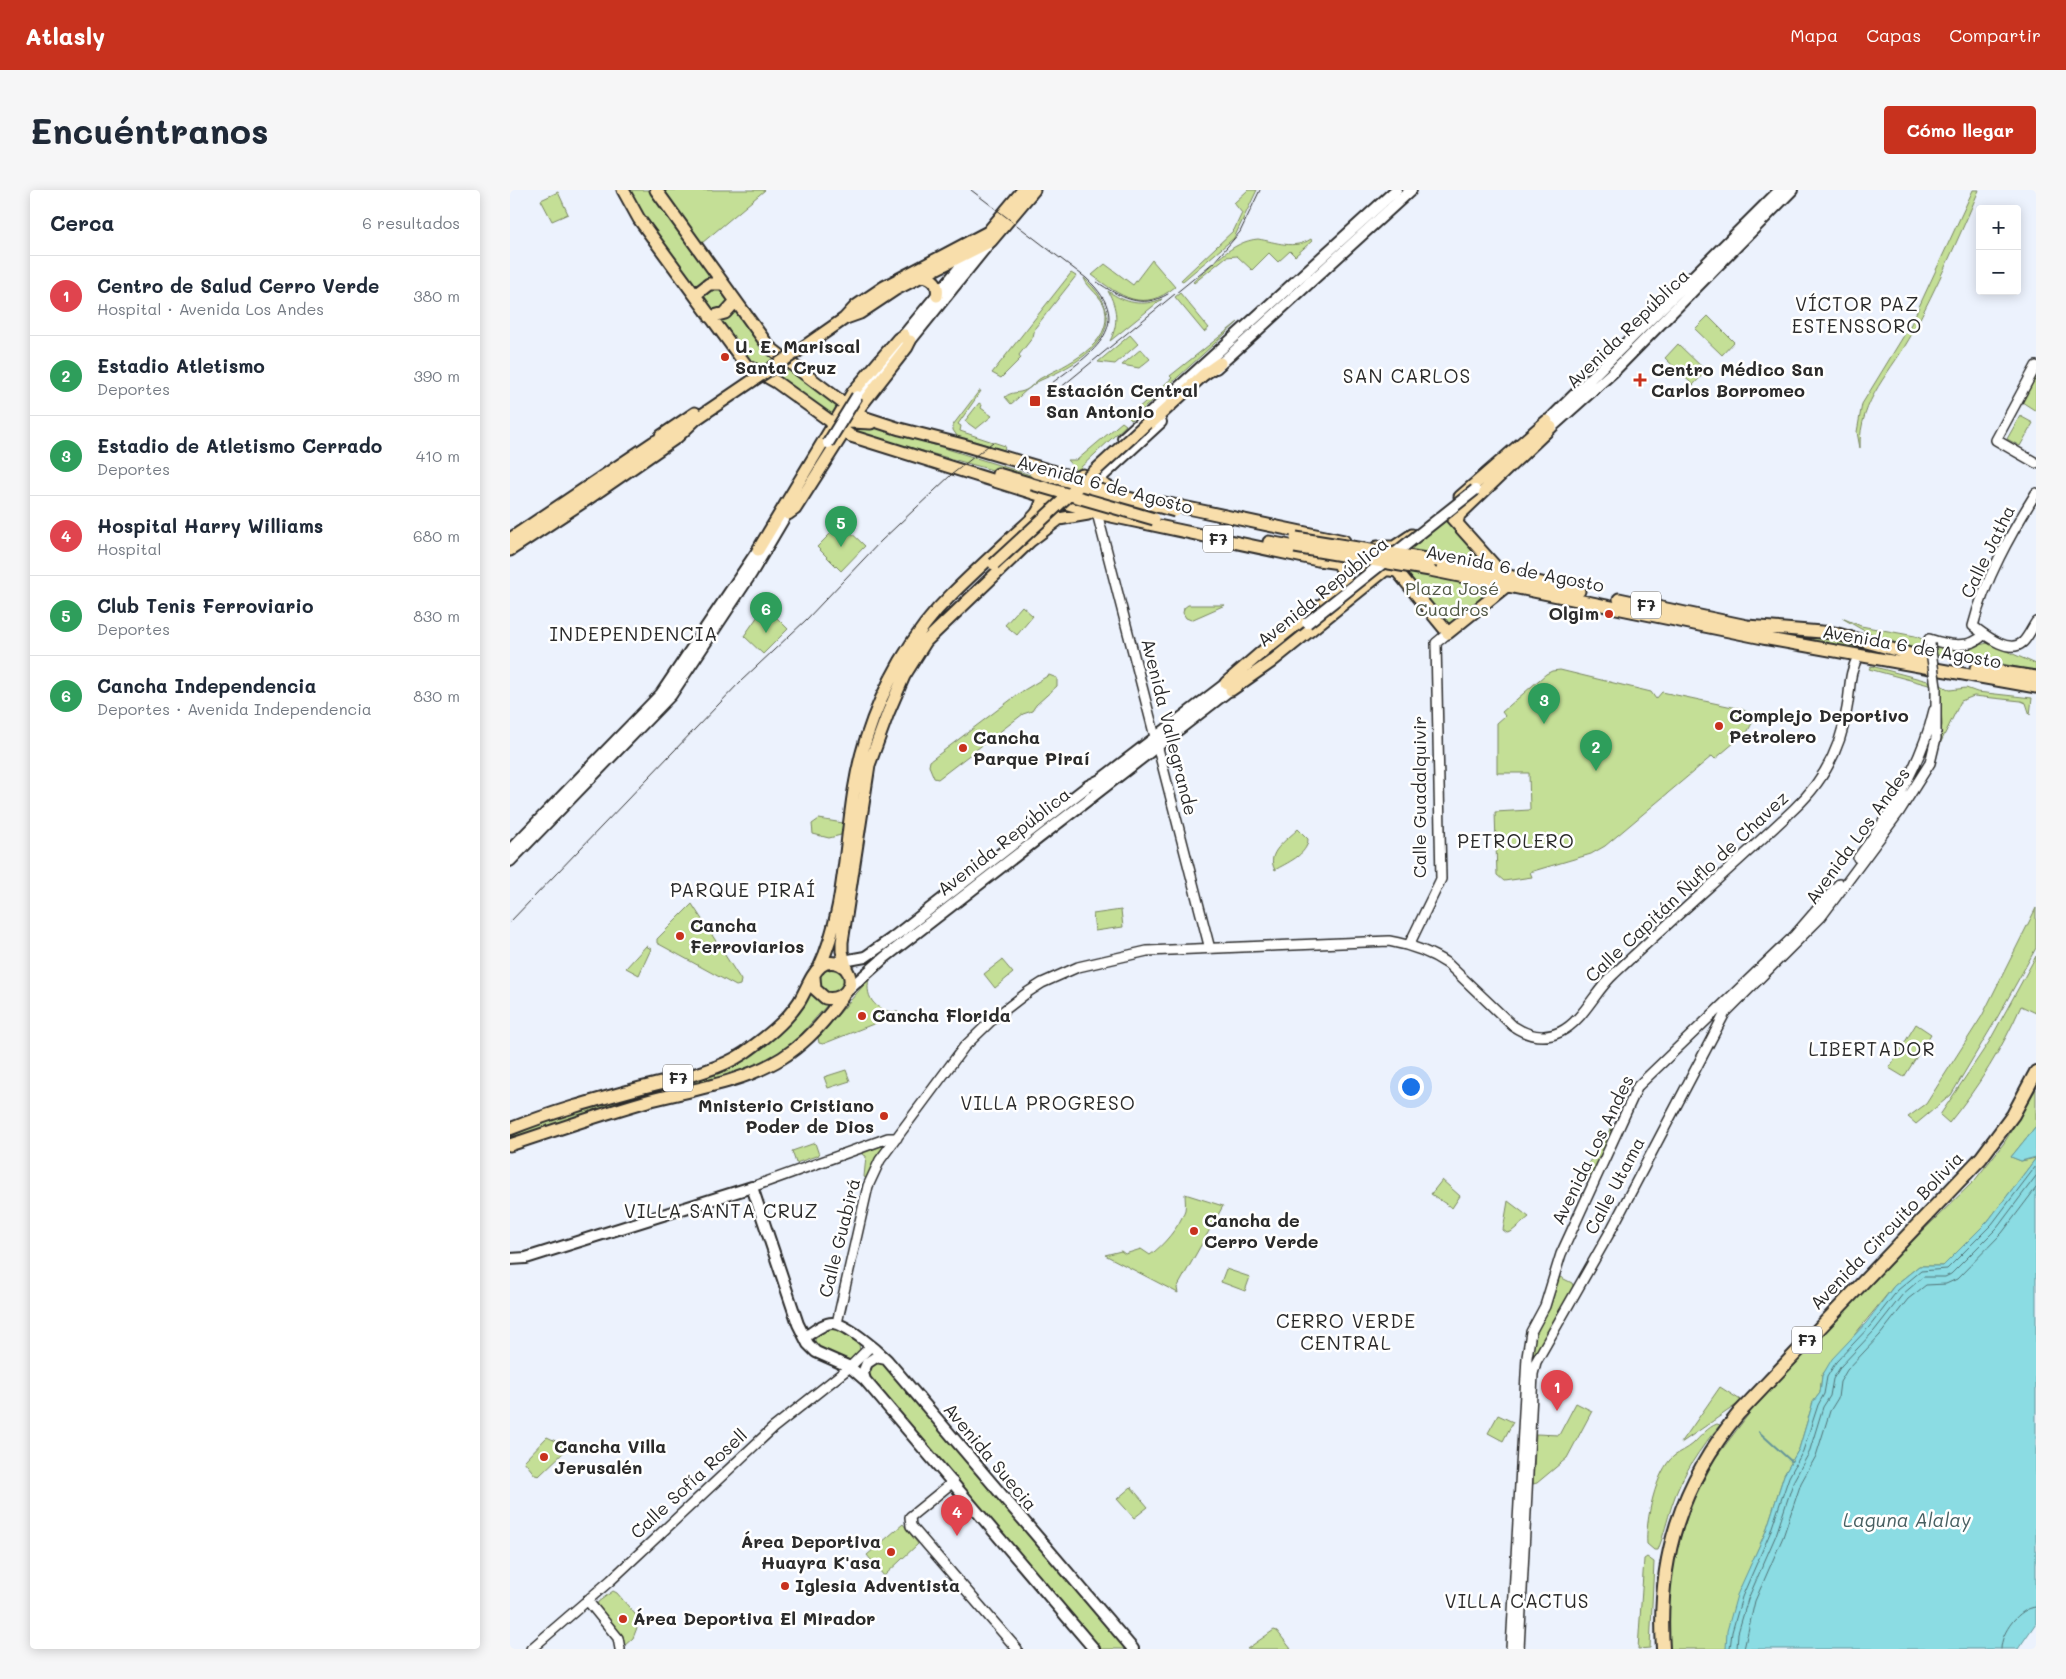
<!DOCTYPE html>
<html lang="es">
<meta charset="utf-8">
<style>
body{margin:0;font-family:Mali,sans-serif;background:#f6f6f7;color:#1f2937}
.controls{position:absolute;right:15px;top:15px;display:grid;overflow:hidden;border-radius:5px;box-shadow:0 2px 12px #0003}
.controls button{width:45px;height:45px;display:grid;place-items:center;padding:0;border:0;border-bottom:1px solid #e0e1e3;background:#fff;color:#1f2937;font:25px sans-serif}
.you{position:absolute;left:900px;top:896px;width:18px;height:18px;margin:-12px;border:4px solid #fff;border-radius:50%;background:#1a73e8;box-shadow:0 0 0 8px #1a73e833}
.badge{display:grid;place-items:center;width:32px;height:32px;border-radius:50%;background:#c8321e;color:#fff;font-size:16px;font-weight:700}
.pin{position:absolute;translate:-50% -41px;filter:drop-shadow(0 1px 2px #0008)}
.pin::after{content:'';position:absolute;top:26px;width:18px;height:15px;background:inherit;clip-path:polygon(0 0,100% 0,50% 100%)}
.list{margin:0;padding:0;list-style:none}
h2{display:flex;justify-content:space-between;align-items:center;height:65px;margin:0;padding:0 20px;font-size:21px}
h2 small{font-size:16px;font-weight:400;color:#747a83}
.list li{display:grid;grid-template-columns:32px 1fr auto;gap:15px;align-items:center;box-sizing:border-box;height:80px;padding:0 20px;border-top:1px solid #e0e1e3}
.list b{display:block;font-size:19px;white-space:nowrap}
.list p{margin:0;font-size:16px;white-space:nowrap;color:#747a83}
.list em{font-size:16px;font-style:normal;color:#747a83}
.map{position:relative;flex:none;width:1526px;height:1459px;overflow:hidden;border-radius:5px}
header{display:flex;align-items:center;gap:30px;box-sizing:border-box;height:70px;padding:0 25px;background:#c8321e;color:#fff}
header strong{font-size:24px}
nav{display:flex;gap:28px;margin-inline-start:auto;font-size:18px}
.intro{display:flex;align-items:center;justify-content:space-between;box-sizing:border-box;height:120px;padding:0 30px}
h1{margin:0;font-size:35px}
.button{padding:12px 22px;border-radius:5px;background:#c8321e;color:#fff;font-size:18px;font-weight:700}
main{display:flex;gap:30px;padding:0 30px}
aside{flex:1;background:#fff;border-radius:5px;box-shadow:0 2px 12px #0003}
.map>svg:first-child{display:block}
.green{fill:#c4df96;stroke:#788560}
.water{fill:#8bdce3;stroke:#659599}
.lines{fill:none;stroke-linecap:round;stroke-linejoin:round}
.shore{stroke:#517275;stroke-width:1}
.stream{stroke:#659599;stroke-width:2}
.tertiary-casing{stroke:#2b2b2b;stroke-width:12}
.secondary-casing{stroke:#2b2b2b;stroke-width:14}
.primary-casing{stroke:#2b2b2b;stroke-width:15}
.trunk-casing{stroke:#2b2b2b;stroke-width:16}
.tertiary{stroke:#fff;stroke-width:9}
.secondary{stroke:#fff;stroke-width:10}
.primary{stroke:#f8deab;stroke-width:11}
.trunk{stroke:#f8deab;stroke-width:12}
.tram{stroke:#2b2b2b;stroke-width:1}
.tertiary-bridge-casing{stroke:#2b2b2b;stroke-width:12;stroke-linecap:butt}
.secondary-bridge-casing{stroke:#2b2b2b;stroke-width:14;stroke-linecap:butt}
.primary-bridge-casing{stroke:#2b2b2b;stroke-width:15;stroke-linecap:butt}
.tertiary-bridge{stroke:#fff;stroke-width:9}
.secondary-bridge{stroke:#fff;stroke-width:10}
.primary-bridge{stroke:#f8deab;stroke-width:11}
.poi-dot{fill:#c8321e;stroke:#fff;stroke-width:2}
.labels{text-anchor:middle;stroke-width:5;stroke-linejoin:round;paint-order:stroke}
.shield{fill:#fff;stroke:#6b6b6b;stroke-width:1}
.shield-label{font-size:16px;font-weight:bold;fill:#2b2b2b}
.street-label{font-size:18px;fill:#2b2b2b;stroke:#fff}
.poi-label{font-size:18px;font-weight:bold;fill:#2b2b2b;stroke:#fff;text-anchor:start}
.park-label{font-size:18px;fill:#515846;stroke:#fff}
.neighbourhood-label{font-size:19px;letter-spacing:1px;fill:#2b2b2b;stroke:#fff}
.water-label{font-size:19px;font-style:italic;fill:#486062;stroke:#fff}
</style>
<header>
<strong>Atlasly</strong>
<nav><a>Mapa</a><a>Capas</a><a>Compartir</a></nav>
</header>
<div class="intro"><h1>Encuéntranos</h1><a class="button">Cómo llegar</a></div>
<main>
<aside>
<h2>Cerca<small>6 resultados</small></h2>
<ul class="list">
<li><span class="badge" style="background:#e0444e">1</span><div><b>Centro de Salud Cerro Verde</b><p>Hospital · Avenida Los Andes</p></div><em>380 m</em></li>
<li><span class="badge" style="background:#2e9e5b">2</span><div><b>Estadio Atletismo</b><p>Deportes</p></div><em>390 m</em></li>
<li><span class="badge" style="background:#2e9e5b">3</span><div><b>Estadio de Atletismo Cerrado</b><p>Deportes</p></div><em>410 m</em></li>
<li><span class="badge" style="background:#e0444e">4</span><div><b>Hospital Harry Williams</b><p>Hospital</p></div><em>680 m</em></li>
<li><span class="badge" style="background:#2e9e5b">5</span><div><b>Club Tenis Ferroviario</b><p>Deportes</p></div><em>830 m</em></li>
<li><span class="badge" style="background:#2e9e5b">6</span><div><b>Cancha Independencia</b><p>Deportes · Avenida Independencia</p></div><em>830 m</em></li>
</ul>
</aside>
<div class="map">
<svg width="1526" height="1459" viewBox="0 0 1526 1459">
<rect width="100%" height="100%" fill="#ecf2fd"/>
<filter id="ink" filterUnits="userSpaceOnUse"><feTurbulence type="fractalNoise" baseFrequency=".02" numOctaves="2"/><feDisplacementMap in="SourceGraphic" scale="10" xChannelSelector="R" yChannelSelector="G"/><feConvolveMatrix kernelMatrix="1 2 1 2 8 2 1 2 1" color-interpolation-filters="sRGB"/></filter>
<g filter="url(#ink)">
<path class="green" d="M119,0H141L204,90L187,100L134,26Z
M153,0H255L192,53Z
M738,0H747L724,48L673,91L671,90L724,40L732,23L724,13Z
M1463,0H1469C1449,48 1427,96 1403,142C1382,182 1349,209 1350,258L1347,242L1352,214L1401,134Z
M48,2L58,24L42,31L31,10Z
M748,49C766,52 784,60 801,49L802,51L785,66L780,61L768,72L759,63L742,80L727,66L716,67L684,93L683,92C701,76 722,51 748,49Z
M642,70L665,97C633,123 611,107 582,85L595,74L623,95Z
M561,83L566,86L525,138L523,147L509,165L511,168L491,188L482,183Z
M574,88C628,136 576,171 531,190C521,194 510,207 501,214L495,207C502,201 508,204 516,200C522,198 525,191 531,188C555,175 604,155 595,118C592,106 577,98 574,88Z
M207,98L218,111L217,117L205,121L192,106L195,101Z
M598,101C615,113 632,117 652,109L600,151C609,133 607,118 598,101Z
M670,103L699,138L694,142L665,107Z
M224,117L257,162L331,216L323,228L236,167L208,129Z
M1198,126L1224,152L1212,165L1185,139Z
M728,132L621,230L618,227L662,188L660,186Z
M620,145L628,154L605,174L588,172Z
M1168,154L1196,181L1183,195L1155,168Z
M631,159L640,169L629,178L612,175Z
M1526,185V221L1512,212Z
M469,201H471L448,234L451,236L450,241L495,256L494,260L447,246L443,240V235Z
M469,213L472,215L471,218L482,226L466,239L455,231Z
M1510,226L1523,233L1510,256L1497,249Z
M612,232L616,235L570,278L566,280L557,270H567Z
M341,233L376,240L524,286L536,282L532,293L523,291L350,244L331,234Z
M934,322L981,378L992,395L941,435L938,434L886,373L888,359Z
M331,333L355,356L331,381L307,357Z
M678,415H715L681,430L676,428L673,423L674,418Z
M255,416L278,439L253,464L234,446Z
M512,416L523,426L507,445L495,435Z
M1332,428L1351,436L1405,446L1412,449L1415,453L1460,457L1478,453L1526,474V481L1473,470L1404,463L1351,439Z
M1272,444L1327,448L1408,471L1276,448Z
M1361,476L1429,494L1440,500L1456,498L1467,502L1522,508L1520,525L1516,513L1511,511L1464,506L1451,511L1427,560L1432,535L1430,498L1359,479Z
M1050,480L1141,502L1146,509L1152,502L1232,519L1240,524L1242,533L1238,541L1205,569L1202,566L1095,656L1081,664L1020,682L1022,687L994,691L987,685L985,622L1020,620L1019,583H987V533L995,526L992,522L1036,484L1042,481Z
M539,485L547,488V496L526,515L522,521L513,524L428,589L424,588L419,576L420,571L511,502Z
M309,629L333,633L331,645L319,648L303,644L302,634Z
M788,639L798,649C798,665 776,673 765,680C755,663 777,650 788,639Z
M182,714L231,790L230,795L226,796L147,753V749Z
M1526,718V758L1487,828L1441,905L1406,934L1398,927L1416,914L1472,826Z
M611,720L613,737L585,741L583,724Z
M136,756L141,759L129,785L116,778Z
M1526,766V823L1511,816C1492,859 1469,896 1439,933L1430,925L1479,852Z
M492,770L503,783L485,798L474,784Z
M310 791a12 12 0 1 1 24 0a12 12 0 1 1-24 0Z
M359,789C354,809 368,823 388,822L386,825L313,854L309,853L308,848Z
M302,802L308,809L319,813L284,852L250,875L0,950V944L96,912L195,885L290,819Z
M1406,834L1421,844L1394,887L1379,878Z
M336,880L340,891L318,898L314,887Z
M1526,899V936L1501,967L1511,971L1526,968L1478,1031L1433,1076H1409L1384,1096L1312,1185L1310,1203L1303,1212L1289,1259L1274,1285L1256,1341L1240,1377L1216,1459H1159L1158,1415L1165,1364L1181,1315L1204,1270L1241,1221L1387,1066L1465,990L1494,953Z
M1106,932L1082,986L1072,981C1086,965 1092,948 1106,932Z
M378,952L369,964L356,988L354,987L356,966L348,962Z
M305,953L309,965L286,973L282,961Z
M932,990L950,1006L942,1018L921,1004Z
M675,1004L713,1016L667,1098L668,1103L595,1065L611,1061L615,1064L631,1059L640,1065C653,1056 670,1036 675,1020C676,1015 675,1009 675,1004Z
M998,1011L1019,1027L1001,1042L997,1043L993,1040Z
M716,1079L740,1087L735,1101L711,1092Z
M1050,1087L1062,1093L1064,1098L1026,1162L1022,1163L1026,1140L1046,1088Z
M319,1137L327,1139L349,1154L350,1162C347,1165 344,1169 340,1170C331,1172 305,1159 305,1149Z
M372,1171L617,1459H590L357,1186L362,1172Z
M1210,1197L1232,1211L1171,1253Z
M1066,1213L1082,1221L1057,1268L1027,1293L1023,1294L1026,1244L1049,1245Z
M988,1225L1003,1232L993,1251L978,1243Z
M1207,1234L1210,1235C1190,1258 1171,1286 1162,1315C1157,1330 1154,1345 1148,1360H1144L1137,1354C1135,1332 1146,1280 1164,1266C1170,1262 1177,1259 1183,1254C1190,1247 1198,1237 1207,1234Z
M37,1247L54,1255L55,1261L29,1286L25,1285L14,1271Z
M621,1297L638,1317L624,1328L607,1309Z
M393,1334L408,1354L374,1386L357,1365Z
M1137,1367L1144,1372L1140,1458L1128,1459L1134,1369Z
M103,1401L107,1403L130,1430L123,1448L114,1456L111,1447L87,1417L88,1412Z
M764,1440L767,1441L781,1459H737Z"/>
<path class="water" d="M1526,936V967L1511,971L1501,967Z
M1526,968V1433L1508,1459H1216L1217,1441L1227,1405L1256,1341L1274,1285L1289,1259L1303,1212L1310,1203L1312,1186L1322,1169L1356,1133L1384,1096L1409,1076H1433L1478,1031Z"/>
<g class="lines">
<path class="shore" d="M1220,1459L1222,1442L1232,1407L1260,1343L1279,1287L1293,1261L1308,1215L1314,1204L1317,1187L1326,1172L1360,1136L1388,1100L1411,1081L1437,1079L1482,1034L1526,976
M1227,1459L1228,1443L1238,1409L1266,1345L1284,1290L1299,1263L1313,1217L1320,1206L1323,1189L1331,1176L1364,1141L1393,1104L1413,1087H1435L1441,1084L1487,1038L1526,986
M1234,1459L1245,1411L1273,1347L1291,1293L1306,1266L1320,1221L1328,1208L1330,1192L1337,1180L1370,1145L1398,1109L1416,1095L1436,1094L1447,1089L1492,1043L1526,998
M1491,1459C1491,1442 1509,1418 1526,1417"/>
<path class="stream" d="M1249,1242L1281,1271"/>
<g class="tertiary-casing">
<path id="tertiary" d="M1526,176L1486,250L1526,273
M1526,303C1500,345 1475,389 1463,436C1475,445 1499,465 1513,452C1518,447 1522,438 1526,432
M587,323L700,759
M1420,454L1419,449C1437,455 1461,460 1474,444
M1348,668C1380,625 1412,572 1424,520
M899,755L931,689L926,453L938,443
M242,997L378,948H387
M327,1133L358,996L370,970L454,857L483,829L518,802L532,793L568,777L637,761L879,751C901,755 919,761 938,774L1003,836C1018,846 1033,850 1050,842C1073,831 1085,801 1104,784C1163,728 1225,675 1284,619C1314,591 1331,559 1337,518C1341,497 1338,484 1349,465
M443,1292L400,1327L401,1336L507,1459
M77,1410L108,1448L110,1459
M21,1459L101,1390L263,1238L340,1177L361,1156
M1001,1459L1017,1167L1021,1142L1035,1116L1051,1064L1128,896L1285,745L1329,694
M1009,1459L1023,1184L1026,1172L1100,1042L1215,823L1311,727L1389,622L1420,573L1426,548V497"/>
</g>
<g class="secondary-casing">
<path id="secondary" d="M392,153L400,151L480,52
M706,178L901,0
M347,206L392,153L394,145L465,59
M1032,237L1270,0
M1035,243L1103,182L1282,0
M613,248L886,0
M587,291L651,232
M0,660L151,504L246,363
M0,671L161,505L241,384L280,318
M328,772L355,767L381,749L578,596L590,590L722,489
M338,800L374,768L726,495
M0,1069L16,1068L242,997L288,1134L298,1154L306,1162L340,1177L355,1190L584,1459
M295,1147C302,1143 313,1133 322,1133C336,1133 367,1160 377,1170L623,1459
M355,1190L353,1183L357,1173L366,1167L376,1169"/>
</g>
<g class="primary-casing">
<path id="primary" d="M113,0L129,29L236,175L266,192L341,246L587,323L808,370L887,381
M146,0L259,157L337,216L356,228L390,239L453,255L565,288L573,285L604,300
M414,86C424,89 429,94 427,106
M185,105L199,94H213
M200,127L215,123L226,111
M336,128L350,123L386,99L481,51L524,0
M288,161L334,129L346,116L374,97L478,42L513,0
M346,222L397,157L400,151
M323,235L341,232L361,233
M639,235L693,185L710,173
M151,246L185,223
M488,284L522,294
M950,307L1037,231
M654,313L834,351
M278,324L285,319L334,242
M942,328L992,384
M947,333L949,325L1041,237
M0,349L144,252L159,245
M759,352L785,357
M867,357H884L902,345
M0,360L76,310L167,247L186,229L242,191
M248,360L343,202L388,149L394,145
M928,371L1069,401
M885,374L887,381L938,443L999,394
M920,380L1253,448L1526,497
M1109,409L1237,436L1324,443L1418,469
M1466,478L1526,487
M716,493L753,461L833,398L836,388L829,374
M721,500L761,472L879,377
M309,778C342,708 332,622 356,549C373,496 402,443 442,404C461,385 482,366 502,347C510,339 520,332 527,323C535,311 533,294 543,281
M337,781L332,761V752L359,575L378,523L394,486L416,451L520,351L549,329L578,324
M0,939C42,922 86,910 130,898C164,889 204,883 234,863C255,848 275,833 289,812C296,801 301,784 311,776C316,772 323,772 329,774C350,784 339,813 315,808L305,799L304,787
M0,955C45,940 89,925 134,912C179,900 232,893 272,868C296,853 317,829 333,806"/>
</g>
<g class="trunk-casing">
<path id="trunk" d="M1153,1459C1147,1369 1171,1293 1229,1223L1471,968L1503,925L1526,882"/>
</g>
<use href="#tertiary" class="tertiary"/>
<use href="#secondary" class="secondary"/>
<use href="#primary" class="primary"/>
<use href="#trunk" class="trunk"/>
<path class="tram" d="M461,0L576,88C630,137 577,166 538,196
M587,92C610,107 631,120 658,104
M544,203L704,72L730,42L750,0
M0,732L231,491L296,430L371,351L441,285L483,252"/>
<g class="tertiary-bridge-casing">
<path id="tertiary-bridge" d="M1420,454L1426,497"/>
</g>
<g class="secondary-bridge-casing">
<path id="secondary-bridge" d="M318,253L347,206
M797,433L965,300"/>
</g>
<g class="primary-bridge-casing">
<path id="primary-bridge" d="M242,191L288,161
M525,282L665,321
M522,294L644,329
M786,348L928,371
M785,357L920,380
M484,374L637,233"/>
</g>
<use href="#tertiary-bridge" class="tertiary-bridge"/>
<use href="#secondary-bridge" class="secondary-bridge"/>
<use href="#primary-bridge" class="primary-bridge"/>
</g>
</g>
<g class="poi-dot">
<circle cx="215" cy="167" r="5"/>
<path d="M1127.5 182.5h5v5h5v5h-5v5h-5v-5h-5v-5h5z"/>
<rect x="519" y="205" width="12" height="12" rx="2.5"/>
<circle cx="1099" cy="424" r="5"/>
<circle cx="1209" cy="536" r="5"/>
<circle cx="453" cy="558" r="5"/>
<circle cx="170" cy="746" r="5"/>
<circle cx="352" cy="826" r="5"/>
<circle cx="374" cy="926" r="5"/>
<circle cx="684" cy="1041" r="5"/>
<circle cx="34" cy="1267" r="5"/>
<circle cx="381" cy="1362" r="5"/>
<circle cx="275" cy="1396" r="5"/>
<circle cx="113" cy="1429" r="5"/>
</g>
<g class="labels">
<g class="shield">
<rect x="693" y="335.5" width="30" height="27" rx="4"/>
<rect x="1121" y="401.5" width="30" height="27" rx="4"/>
<rect x="153" y="874.5" width="30" height="27" rx="4"/>
<rect x="1282" y="1136.5" width="30" height="27" rx="4"/>
</g>
<g class="shield-label">
<text x="708" y="355">F7</text>
<text x="1136" y="421">F7</text>
<text x="168" y="894">F7</text>
<text x="1297" y="1156">F7</text>
</g>
<g class="street-label">
<text transform="translate(1118 139) rotate(-44)" y="6">Avenida República</text>
<text transform="translate(595 295) rotate(15)" y="6">Avenida 6 de Agosto</text>
<text transform="translate(1478 362) rotate(-64)" y="6">Calle Jatha</text>
<text transform="translate(1005 379) rotate(11)" y="6">Avenida 6 de Agosto</text>
<text transform="translate(813 402) rotate(-39)" y="6">Avenida República</text>
<text transform="translate(1402 457) rotate(10)" y="6">Avenida 6 de Agosto</text>
<text transform="translate(659 537) rotate(76)" y="6">Avenida Vallegrande</text>
<text transform="translate(910 607) rotate(-90)" y="6">Calle Guadalquivir</text>
<text transform="translate(1348 646) rotate(-54)" y="6">Avenida Los Andes</text>
<text transform="translate(494 652) rotate(-38)" y="6">Avenida República</text>
<text transform="translate(1177 697) rotate(-43)" y="6">Calle Capitán Ñuflo de Chavez</text>
<text transform="translate(1083 960) rotate(-64)" y="6">Avenida Los Andes</text>
<text transform="translate(1105 996) rotate(-62)" y="6">Calle Utama</text>
<text transform="translate(1377 1041) rotate(-46)" y="6">Avenida Circuito Bolivia</text>
<text transform="translate(330 1048) rotate(-76)" y="6">Calle Guabirá</text>
<text transform="translate(480 1267) rotate(50)" y="6">Avenida Suecia</text>
<text transform="translate(179 1294) rotate(-43)" y="6">Calle Sofía Rosell</text>
</g>
<g class="poi-label">
<text x="225" y="163">U. E. Mariscal<tspan x="225" dy="21">Santa Cruz</tspan></text>
<text x="1141" y="186">Centro Médico San<tspan x="1141" dy="21">Carlos Borromeo</tspan></text>
<text x="536" y="207">Estación Central<tspan x="536" dy="21">San Antonio</tspan></text>
<text x="1089" y="430" text-anchor="end">Olgim</text>
<text x="1219" y="532">Complejo Deportivo<tspan x="1219" dy="21">Petrolero</tspan></text>
<text x="463" y="554">Cancha<tspan x="463" dy="21">Parque Piraí</tspan></text>
<text x="180" y="742">Cancha<tspan x="180" dy="21">Ferroviarios</tspan></text>
<text x="362" y="832">Cancha Florida</text>
<text x="364" y="922" text-anchor="end">Mnisterio Cristiano<tspan x="364" dy="21">Poder de Dios</tspan></text>
<text x="694" y="1037">Cancha de<tspan x="694" dy="21">Cerro Verde</tspan></text>
<text x="44" y="1263">Cancha Villa<tspan x="44" dy="21">Jerusalén</tspan></text>
<text x="371" y="1358" text-anchor="end">Área Deportiva<tspan x="371" dy="21">Huayra K'asa</tspan></text>
<text x="285" y="1402">Iglesia Adventista</text>
<text x="123" y="1435">Área Deportiva El Mirador</text>
</g>
<g class="park-label">
<text x="942" y="405">Plaza José<tspan x="942" dy="21">Cuadros</tspan></text>
</g>
<g class="neighbourhood-label">
<text x="1347" y="121">VÍCTOR PAZ<tspan x="1347" dy="22">ESTENSSORO</tspan></text>
<text x="897" y="193">SAN CARLOS</text>
<text x="124" y="451">INDEPENDENCIA</text>
<text x="1006" y="658">PETROLERO</text>
<text x="233" y="707">PARQUE PIRAÍ</text>
<text x="1362" y="866">LIBERTADOR</text>
<text x="538" y="920">VILLA PROGRESO</text>
<text x="211" y="1028">VILLA SANTA CRUZ</text>
<text x="836" y="1138">CERRO VERDE<tspan x="836" dy="22">CENTRAL</tspan></text>
<text x="1007" y="1418">VILLA CACTUS</text>
</g>
<g class="water-label">
<text x="1397" y="1337">Laguna Alalay</text>
</g>
</g>
</svg>
<div class="controls">
<button>+</button>
<button>−</button>
</div>
<div class="you"></div>
<div class="pin badge" style="left:1047px;top:1221px;background:#e0444e">1</div>
<div class="pin badge" style="left:1086px;top:581px;background:#2e9e5b">2</div>
<div class="pin badge" style="left:1034px;top:534px;background:#2e9e5b">3</div>
<div class="pin badge" style="left:447px;top:1346px;background:#e0444e">4</div>
<div class="pin badge" style="left:331px;top:357px;background:#2e9e5b">5</div>
<div class="pin badge" style="left:256px;top:443px;background:#2e9e5b">6</div>
</div>
</main>
